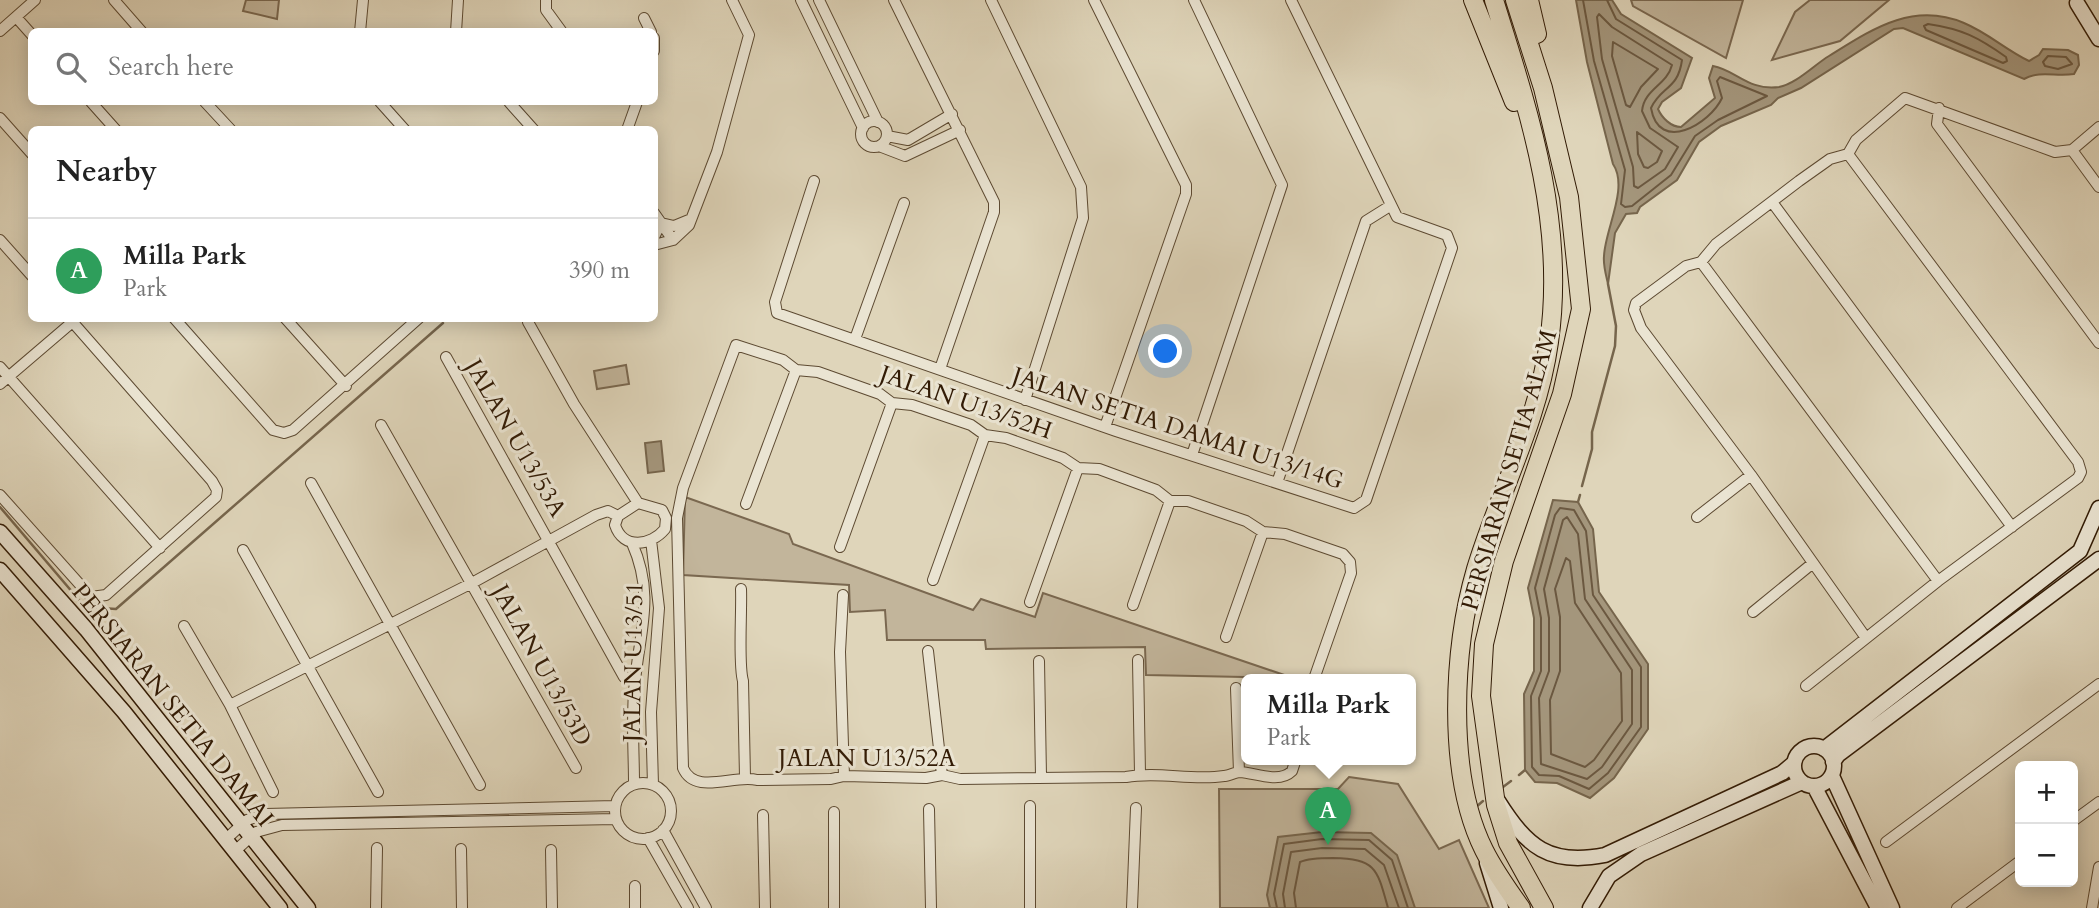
<!DOCTYPE html>
<meta charset="utf-8">
<style>
body{margin:0;font-family:Cardo,serif;background:#f6f6f6;color:#222}
.controls{position:absolute;right:21px;bottom:21px;display:grid;overflow:hidden;border-radius:10px;box-shadow:0 4px 18px #0003}
.controls button{width:63px;height:63px;display:grid;place-items:center;padding:0;border:0;border-bottom:2px solid #e0e0e0;background:#fff;color:#222;font:35px sans-serif}
.you{position:absolute;left:1166px;top:352px;width:24px;height:24px;margin:-18px;border:5px solid #fff;border-radius:50%;background:#1a73e8;box-shadow:0 0 0 10px #1a73e833}
.badge{display:grid;place-items:center;width:46px;height:46px;border-radius:50%;background:#db2777;color:#fff;font-size:23px;font-weight:700}
.pin{position:absolute;translate:-50% -58px;filter:drop-shadow(0 2px 4px #0008)}
.pin::after{content:'';position:absolute;top:37px;width:24px;height:21px;background:inherit;clip-path:polygon(0 0,100% 0,50% 100%)}
.popup{position:absolute;left:1241px;top:674px;width:175px;height:91px;box-sizing:border-box;display:grid;place-content:center;border-radius:10px;background:#fff;filter:drop-shadow(0 2px 5px #0005);font-size:23px;white-space:nowrap;color:#767676}
.popup b{font-size:26px;color:#222}
.popup::after{content:'';position:absolute;left:50%;top:100%;margin-left:-14px;border:14px solid transparent;border-top-color:#fff}
.list{margin:0;padding:0;list-style:none}
h2{display:flex;justify-content:space-between;align-items:center;height:91px;margin:0;padding:0 28px;font-size:30px}
h2 small{font-size:23px;font-weight:400;color:#767676}
.list li{display:grid;grid-template-columns:46px 1fr auto;gap:21px;align-items:center;box-sizing:border-box;height:105px;padding:0 28px;border-top:2px solid #e0e0e0}
.list b{display:block;font-size:26px;white-space:nowrap}
.list p{margin:0;font-size:23px;white-space:nowrap;color:#767676}
.list em{font-size:23px;font-style:normal;color:#767676}
.icon{flex:none;width:38px;height:38px;fill:none;stroke:currentColor;stroke-width:2;stroke-linecap:round;stroke-linejoin:round}
.map{position:relative;flex:none;width:2099px;height:908px;overflow:hidden}
.search{position:absolute;background:#fff;box-shadow:0 4px 18px #0003;left:28px;top:28px;width:630px;height:77px;display:flex;align-items:center;gap:18px;box-sizing:border-box;padding:0 24px;border-radius:10px;color:#767676;font-size:26px}
.panel{position:absolute;background:#fff;box-shadow:0 4px 18px #0003;left:28px;top:126px;width:630px;height:196px;border-radius:10px}
.map>svg:first-child{display:block}
.green{fill:#c2b59b;stroke:#7a6850;stroke-width:2}
.water{fill:#a4967c;stroke:#76654c;stroke-width:2}
.lines{fill:none;stroke-linecap:round;stroke-linejoin:round}
.shore{stroke:#6b5840;stroke-width:2}
.stream{stroke:#76654c;stroke-width:2.5}
.street-casing{stroke:#5d4a32;stroke-width:12}
.secondary-casing{stroke:#321b05;stroke-width:17}
.highway-casing{stroke:#321b05;stroke-width:20}
.street{stroke:#eae4d2;stroke-width:10}
.secondary{stroke:#eae4d2;stroke-width:14}
.highway{stroke:#dfd5ba;stroke-width:18}
.labels{text-anchor:middle;stroke-width:6;stroke-linejoin:round;paint-order:stroke}
.street-label{font-size:24px;fill:#321b05;stroke:#eae4d2}
</style>
<div class="map">
<svg width="2099" height="908" viewBox="0 0 2099 908">
<rect width="100%" height="100%" fill="#dfd5ba"/>
<filter id="stains"><feTurbulence type="fractalNoise" baseFrequency=".00286" numOctaves="4"/><feColorMatrix values="0 0 0 0 .2 0 0 0 0 .09 0 0 0 0 .02 0 0 0 .5 -.17"/></filter>
<radialGradient id="worn" r=".72"><stop offset=".6" stop-color="#630" stop-opacity="0"/><stop offset="1" stop-color="#630" stop-opacity=".3"/></radialGradient>
<path class="green" d="M246,0H279L277,19L243,11Z
M1631,0H1743L1726,58L1633,6Z
M1810,0H1889L1840,41L1772,60L1795,12Z
M626,365L629,384L597,389L594,371Z
M685,497L789,534L793,544L973,610L981,599L1035,617L1043,593L1296,679H1246L1245,699L1244,677L1146,675L1145,647L986,649L985,640H887L885,610L850,612L849,585L683,575Z
M1349,777L1398,784L1439,849L1459,840L1489,908H1220L1219,789H1338Z"/>
<path class="water" d="M1576,0H1612L1621,14L1692,58L1681,88L1662,102L1658,109C1662,118 1671,127 1681,127L1715,98L1709,78L1713,66C1736,70 1748,91 1779,87C1796,84 1814,65 1829,56C1871,30 1912,1 1964,23C1988,33 2006,50 2029,61L2039,55L2043,49L2068,50L2078,55L2079,65L2074,74C2055,77 2041,70 2024,79L1903,28L1894,29L1801,88L1778,98L1771,105L1721,126L1699,142L1677,180L1640,207L1637,213L1626,214L1615,233L1608,284C1606,275 1603,265 1604,256C1605,229 1629,188 1613,164L1587,62Z
M661,441L664,471L648,473L645,443Z
M1553,500L1578,502L1593,529L1599,592L1648,664V729L1614,778L1590,798L1557,783L1535,782L1525,770L1524,694L1534,671V618L1528,588Z
M1322,832L1371,833L1397,855L1415,908H1270L1267,895L1278,837Z"/>
<g class="lines">
<path class="shore" d="M1583,0L1594,61L1625,170L1621,204L1625,207L1632,206L1671,175L1695,136L1718,120L1767,96L1720,77L1717,81L1722,98C1710,124 1659,154 1651,108C1661,86 1678,90 1682,60L1616,19L1607,0
M1599,14L1612,27L1672,65C1667,85 1644,89 1642,111L1650,128L1678,147L1665,169L1638,188L1634,186L1633,167L1602,59L1597,17Z
M1928,24C1962,29 1978,37 2006,57L2007,61L2003,63L1926,30L1924,26Z
M1613,42L1658,69L1641,87L1630,107L1626,105L1612,56Z
M2048,56L2066,57L2072,64L2058,69L2045,66L2043,62Z
M1637,132L1662,151L1657,162L1648,168L1644,167L1638,154Z
M1560,508L1574,510L1586,531L1593,595L1641,667V727L1608,773L1589,789L1559,776L1539,775L1532,767L1531,696L1541,671V618L1535,588L1555,515Z
M1567,517L1578,534L1585,599L1632,670V724L1602,767L1587,779L1541,764L1539,698L1549,671V618L1544,589L1563,520Z
M1566,558L1570,561L1575,603L1621,673L1622,721L1594,760L1585,767L1551,754L1550,700L1560,671V617L1555,589Z
M1277,908L1274,894L1284,844L1322,839L1369,840L1392,860L1408,908
M1285,908L1283,894L1291,852L1322,848L1365,849L1384,865L1399,908
M1296,908L1294,893L1300,862C1309,858 1322,858 1333,858C1376,859 1377,868 1388,908"/>
<path class="stream" d="M1582,486L1592,449V432L1615,346L1616,326L1608,284
M1578,502L1580,495
M0,507L85,607L116,609L443,323
M1519,775L1525,770
M1503,787L1511,781
M1476,807L1483,801"/>
<g class="street-casing">
<path id="street" d="M114,0L142,32
M546,0V10L562,32
M801,0L863,128
M819,0L878,122
M894,0L994,202V212L940,369
M991,0L1081,187L1083,218L1025,400
M1094,0L1186,185V194L1105,427
M16,17L32,35
M644,18L651,32
M0,31L35,0
M360,32L363,0
M456,32L458,0
M654,38V51
M91,102L116,130
M205,102L231,130
M380,102L405,130
M509,102L534,130
M1939,108L1937,124L2099,343
M0,118L32,154
M861 134a13 13 0 1 1 26 0a13 13 0 1 1-26 0Z
M627,130L637,102
M887,136L908,140L952,114
M879,146L905,156L960,130
M2072,150L2099,187
M814,181L775,302L777,313L1116,431L1354,508L1366,500L1452,248L1447,235L1397,217L1291,0
M1772,202L2012,527
M654,213L673,240
M654,237L661,223L674,226L691,219
M0,240L32,276
M654,245L673,240L689,225L717,152L749,35L732,0
M1701,262L1938,581
M174,318L273,430L284,433L293,430L419,318
M285,318L346,386
M528,322L574,404L638,503
M855,339L904,203
M446,357L624,677
M0,367L160,548
M0,384L76,319
M381,425L576,768
M1192,455L1282,185L1194,0
M311,483L480,785
M1277,483L1366,221L1390,206
M0,495L91,597L106,595L216,497L217,490L212,481L69,318
M638,503L662,510L666,518L665,529C651,546 623,550 615,525L618,516Z
M746,504L796,370
M1697,517L1751,475
M651,540L659,608L651,712L653,785
M632,543C655,595 640,630 635,681C631,715 634,750 634,784
M840,547L892,403
M243,550L378,792
M933,580L985,435
M741,589C742,611 738,664 743,681L745,777
M843,595L840,652L844,776
M1030,602L1078,468
M1133,605L1170,501
M1753,612L1813,563
M184,626L230,705L273,792
M1226,637L1263,532
M1866,638L1751,475L1641,328L1634,310L1636,303L1686,266L1701,262L1716,244L1799,181L1830,159L1848,154L1856,140L1905,98L2055,152L2072,150L2099,127
M928,651L942,775
M1138,660L1140,774
M1039,661L1041,776
M1806,686L1938,581L2078,478L2081,472L2078,462L1848,154
M1236,688L1239,772
M230,705L472,583L596,515L608,511L618,516
M1296,759L1292,771C1279,784 1256,773 1240,772C1235,772 1229,776 1224,776C1192,781 1158,771 1126,777L960,779L942,775L926,778L844,776L831,779L757,780C734,774 695,796 683,768L677,518L683,488L736,345L783,360L796,370L818,372L880,394L892,403L912,405L971,425L985,435L1006,438L1063,458L1078,468L1099,469L1156,490L1170,501H1188L1246,521L1263,532L1285,534L1343,554L1350,562L1351,573L1314,679
M615 811a28 28 0 1 1 56 0a28 28 0 1 1-56 0Z
M929,809L931,908
M834,812V908
M763,815L765,908
M2073,821L2099,802
M663,830L706,908
M648,838L688,908
M225,840L247,820L265,814L615,806
M1886,842L2099,684
M461,849L462,908
M551,850L552,908
M235,851L256,832L282,825L616,819
M635,886V908
M376,908L377,848
M1030,908V806
M1132,908L1136,808
M1957,908L2020,861
M2092,908L2099,867"/>
</g>
<g class="secondary-casing">
<path id="secondary" d="M2077,3L2099,39
M0,532L86,629L308,908
M0,570L124,712L280,908
M1794 766a20 20 0 1 1 40 0a20 20 0 1 1-40 0Z
M1824,749L2080,551L2099,508
M1833,762L1838,755L2099,559
M1832,776L1892,908
M1814,786L1878,908
M1498,801C1527,847 1549,866 1605,855L1782,773L1794,763
M1487,863L1501,908
M1590,908L1609,876L1641,854L1802,782"/>
</g>
<g class="highway-casing">
<path id="highway" d="M1473,0L1514,102
M1494,0C1529,112 1566,223 1549,342C1538,422 1499,493 1476,569C1453,648 1446,774 1484,850C1494,870 1508,890 1521,908
M1515,0L1543,88L1569,197L1581,309L1562,394L1504,561L1484,644L1481,696L1496,805L1508,843L1544,908
M1529,0L1537,34"/>
</g>
<use href="#street" class="street"/>
<use href="#secondary" class="secondary"/>
<use href="#highway" class="highway"/>
</g>
<g class="labels">
<g class="street-label">
<text transform="translate(966 402) rotate(19)" y="8">JALAN U13/52H</text>
<text transform="translate(1178 428) rotate(18)" y="8">JALAN SETIA DAMAI U13/14G</text>
<text transform="translate(516 438) rotate(60)" y="8">JALAN U13/53A</text>
<text transform="translate(1509 470) rotate(-74)" y="8">PERSIARAN SETIA ALAM</text>
<text transform="translate(633 662) rotate(-89)" y="8">JALAN U13/51</text>
<text transform="translate(542 665) rotate(61)" y="8">JALAN U13/53D</text>
<text transform="translate(173 705) rotate(51)" y="8">PERSIARAN SETIA DAMAI</text>
<text x="867" y="766">JALAN U13/52A</text>
</g>
</g>
<rect width="100%" height="100%" filter="url(#stains)"/>
<rect width="100%" height="100%" fill="url(#worn)"/>
</svg>
<div class="controls">
<button>+</button>
<button>−</button>
</div>
<div class="you"></div>
<div class="pin badge" style="left:1328px;top:845px;background:#2e9e5b">A</div>
<div class="popup"><b>Milla Park</b>Park</div>
<div class="search"><svg class="icon" aria-label="search" viewBox="0 0 24 24"><circle cx="10" cy="10" r="6"/><path d="M15 15l6 6"/></svg>Search here</div>
<section class="panel">
<h2>Nearby<small></small></h2>
<ul class="list">
<li><span class="badge" style="background:#2e9e5b">A</span><div><b>Milla Park</b><p>Park</p></div><em>390 m</em></li>
</ul>
</section>
</div>
